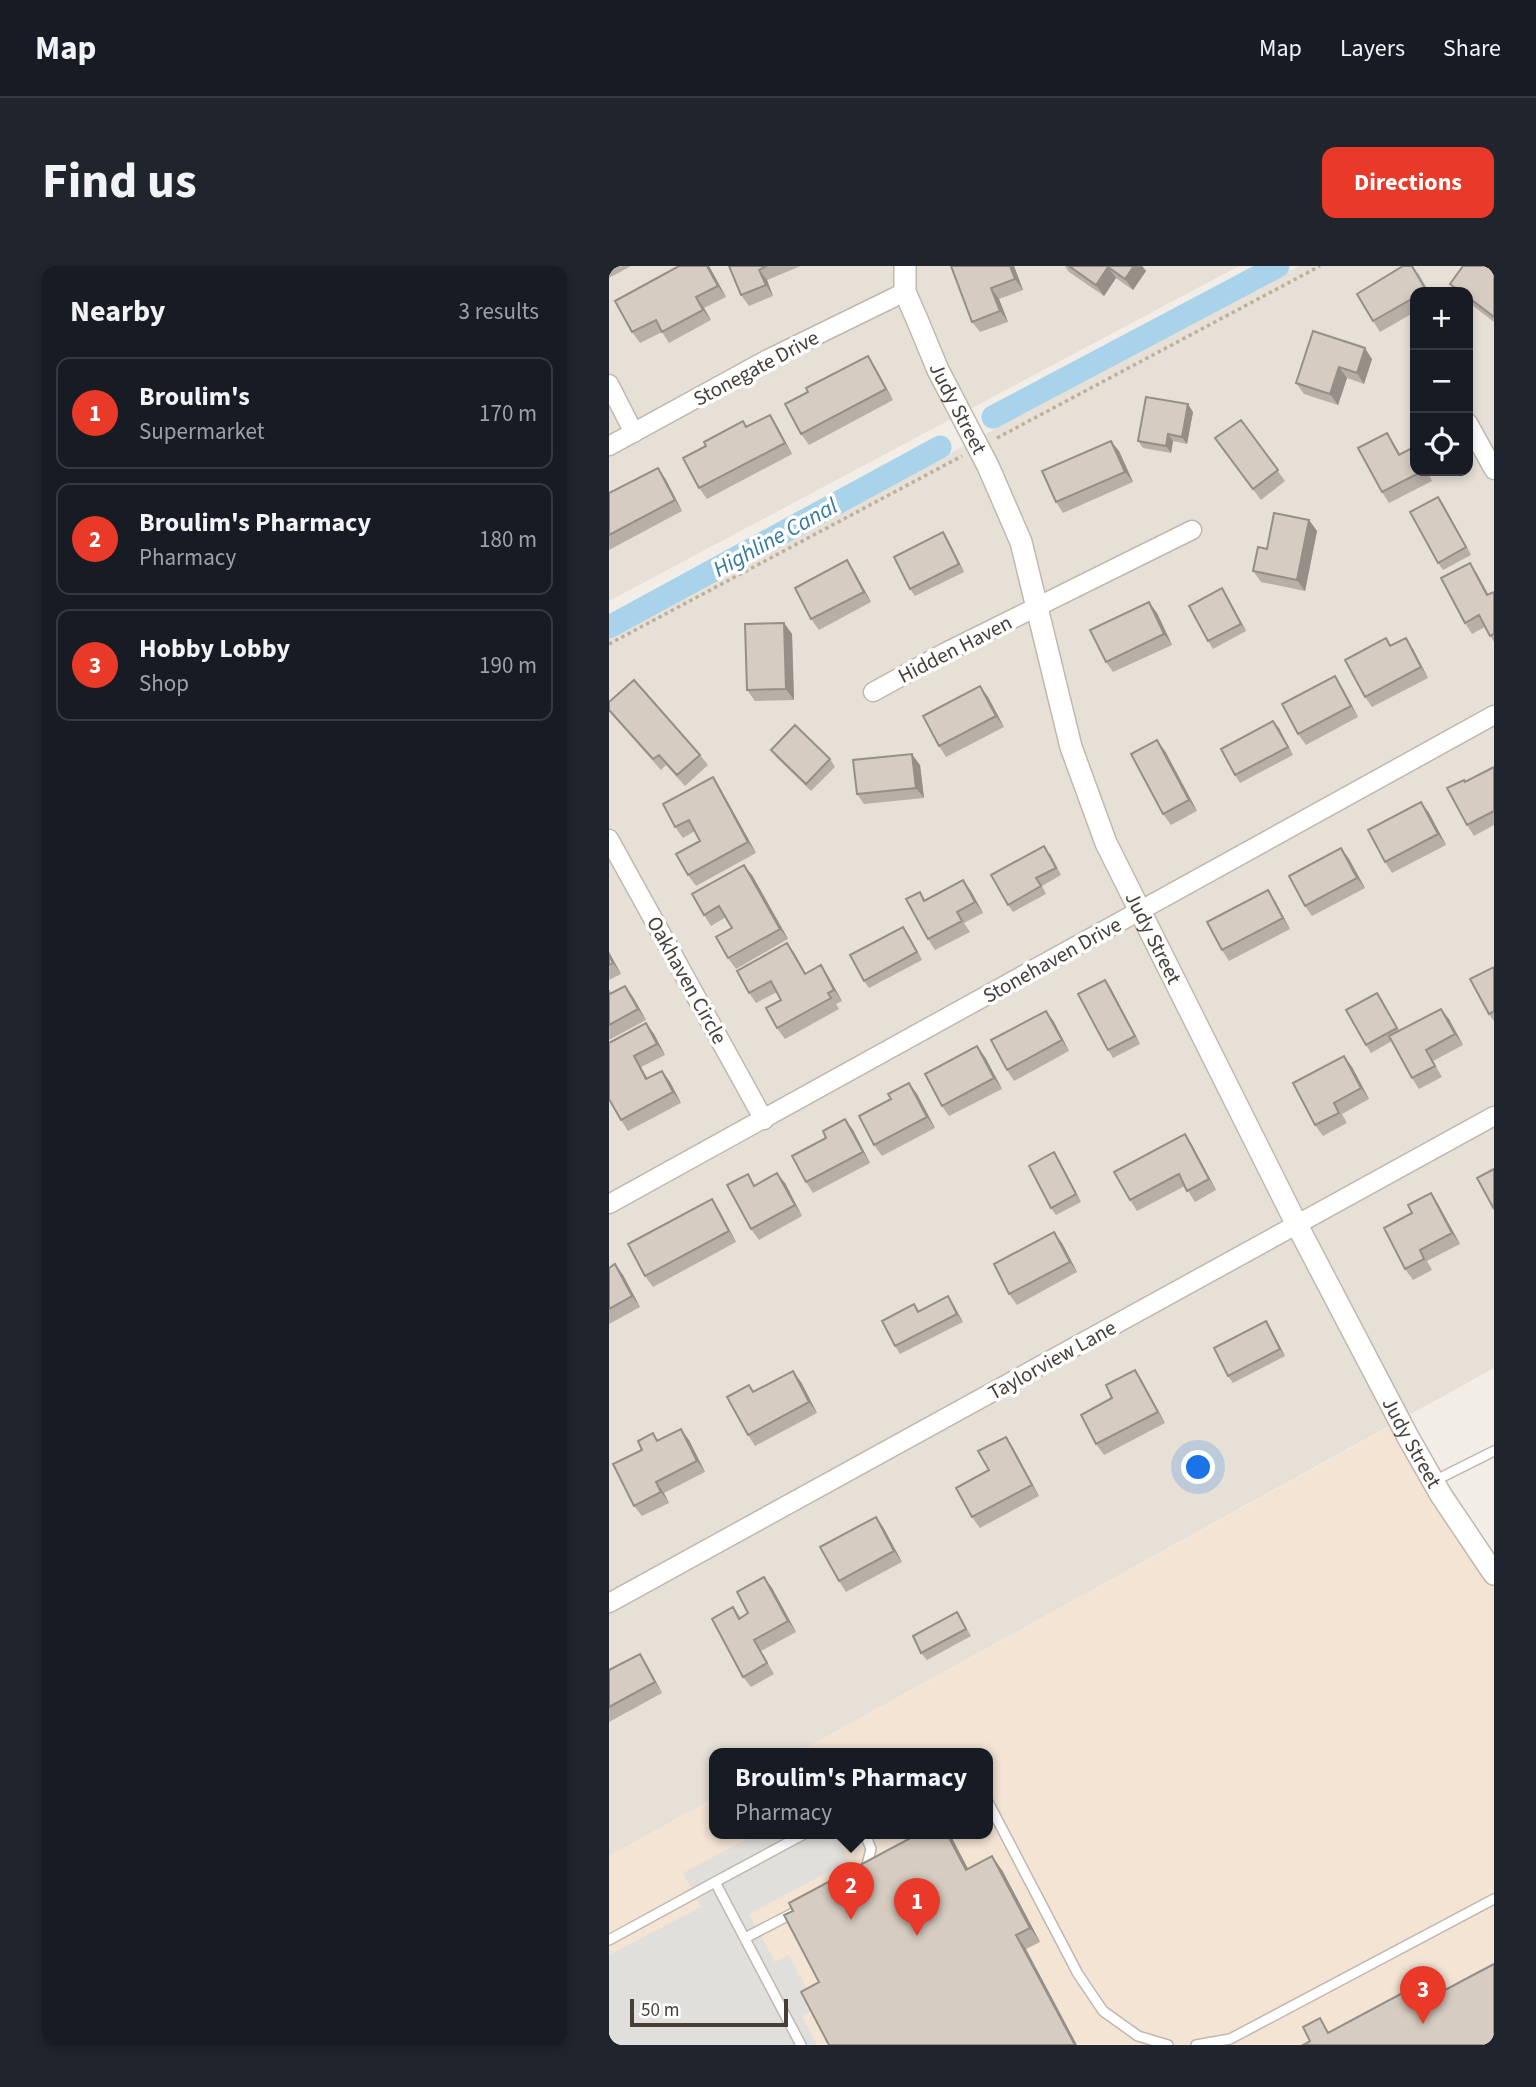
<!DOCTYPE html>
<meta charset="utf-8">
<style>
body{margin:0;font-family:"Source Sans 3",sans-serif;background:#20242c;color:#f1f3f6}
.controls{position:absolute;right:21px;top:21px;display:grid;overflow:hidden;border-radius:14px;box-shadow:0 4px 10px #0003}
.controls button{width:63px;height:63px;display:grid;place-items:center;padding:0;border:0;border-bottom:2px solid #363941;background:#171b24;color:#f1f3f6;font:35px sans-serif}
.scale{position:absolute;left:21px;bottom:18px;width:158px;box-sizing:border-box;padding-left:7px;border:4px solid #453f37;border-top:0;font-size:19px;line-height:24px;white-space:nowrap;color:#453f37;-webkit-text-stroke:5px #fff;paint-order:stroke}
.you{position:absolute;left:590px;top:1202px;width:24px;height:24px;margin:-18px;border:5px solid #fff;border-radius:50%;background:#1a73e8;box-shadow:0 0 0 10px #1a73e833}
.badge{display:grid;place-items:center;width:46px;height:46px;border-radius:50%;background:#e93928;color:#fff;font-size:23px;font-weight:700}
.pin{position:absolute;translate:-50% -58px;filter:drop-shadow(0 2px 4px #0008)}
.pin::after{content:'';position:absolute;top:37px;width:24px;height:21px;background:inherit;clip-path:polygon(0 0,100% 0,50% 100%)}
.popup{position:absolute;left:100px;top:1482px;width:284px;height:91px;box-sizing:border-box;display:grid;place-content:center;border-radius:14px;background:#171b24;filter:drop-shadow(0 2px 5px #0005);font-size:23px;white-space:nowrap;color:#9ea1a6}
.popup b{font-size:26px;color:#f1f3f6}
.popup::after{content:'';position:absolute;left:50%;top:100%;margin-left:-14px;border:14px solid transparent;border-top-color:#171b24}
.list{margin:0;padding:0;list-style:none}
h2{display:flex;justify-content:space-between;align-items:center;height:91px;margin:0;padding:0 28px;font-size:30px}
h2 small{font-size:23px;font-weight:400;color:#9ea1a6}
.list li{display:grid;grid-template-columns:46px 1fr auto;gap:21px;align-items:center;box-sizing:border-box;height:112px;margin:0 14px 14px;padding:0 14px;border:2px solid #363941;border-radius:14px}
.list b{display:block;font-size:26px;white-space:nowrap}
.list p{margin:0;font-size:23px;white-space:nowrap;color:#9ea1a6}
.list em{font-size:23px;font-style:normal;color:#9ea1a6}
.icon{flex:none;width:38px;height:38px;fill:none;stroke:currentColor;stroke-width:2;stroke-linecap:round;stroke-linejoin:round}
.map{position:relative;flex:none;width:885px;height:1779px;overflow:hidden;border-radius:14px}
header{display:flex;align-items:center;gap:42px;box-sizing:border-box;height:98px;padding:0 35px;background:#171b24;border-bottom:2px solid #363941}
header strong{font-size:33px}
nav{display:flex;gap:38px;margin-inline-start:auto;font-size:24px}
.intro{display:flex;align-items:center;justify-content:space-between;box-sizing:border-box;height:168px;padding:0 42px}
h1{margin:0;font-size:49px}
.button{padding:18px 32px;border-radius:14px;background:#e93928;color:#fff;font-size:24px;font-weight:700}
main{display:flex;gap:42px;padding:0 42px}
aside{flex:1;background:#171b24;border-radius:14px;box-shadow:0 4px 10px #0003}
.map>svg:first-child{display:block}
.residential{fill:#e6e0d6;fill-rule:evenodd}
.commercial{fill:#f3e4d4}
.parking{fill:#e1dfdc}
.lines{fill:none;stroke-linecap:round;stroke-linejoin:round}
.canal{stroke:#a8d3ea;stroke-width:23}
.service-casing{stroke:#c0b8ae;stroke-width:12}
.minor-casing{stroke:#c0b8ae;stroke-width:21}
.tertiary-casing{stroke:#c0b8ae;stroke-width:24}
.path{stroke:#beb09d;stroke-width:3.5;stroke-dasharray:3.5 3.5;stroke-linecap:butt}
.service{stroke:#fff;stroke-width:9}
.minor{stroke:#fff;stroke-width:18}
.tertiary{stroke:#fff;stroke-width:21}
.wall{fill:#b8afa6}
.shaded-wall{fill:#968f87}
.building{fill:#d6ccc1;stroke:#968f87;stroke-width:2}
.labels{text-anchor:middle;stroke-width:7;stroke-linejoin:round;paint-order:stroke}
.street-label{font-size:21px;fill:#453f37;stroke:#fff}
.water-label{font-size:23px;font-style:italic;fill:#367aa0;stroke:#fff}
</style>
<header>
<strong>Map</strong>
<nav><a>Map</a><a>Layers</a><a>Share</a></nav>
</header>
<div class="intro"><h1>Find us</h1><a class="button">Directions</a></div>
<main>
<aside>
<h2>Nearby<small>3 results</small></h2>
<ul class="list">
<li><span class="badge">1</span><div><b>Broulim's</b><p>Supermarket</p></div><em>170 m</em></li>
<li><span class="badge">2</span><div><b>Broulim's Pharmacy</b><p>Pharmacy</p></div><em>180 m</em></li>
<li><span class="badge">3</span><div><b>Hobby Lobby</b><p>Shop</p></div><em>190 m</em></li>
</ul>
</aside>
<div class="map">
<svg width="885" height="1779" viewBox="0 0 885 1779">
<rect width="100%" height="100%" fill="#f2eee7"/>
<path class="residential" d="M0,0H630L0,335Z
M690,0H885V1102L186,1488H105V1532L0,1590V370ZM806,26H859V205H806Z"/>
<path class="commercial" d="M791,1155L885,1308V1779H0V1590L105,1532V1568H378V1488H186Z"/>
<path class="parking" d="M147,1568H226L240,1595L140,1648L166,1696L180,1689L208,1742L193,1750L208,1779H0V1689L92,1641L74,1607Z"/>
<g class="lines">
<path class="canal" d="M384,151L669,0
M0,361L331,181"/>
<g class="service-casing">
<path id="service" d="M825,1215L885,1185
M378,1534L469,1708L494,1745L529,1770L559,1779
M256,1568L262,1583L257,1603
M106,1616L195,1568
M136,1672L186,1646
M0,1674L106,1616L192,1779
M587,1779L621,1773L885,1633"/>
</g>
<g class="minor-casing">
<path id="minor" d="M0,118L25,167
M859,157L885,204
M0,180L159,93L296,26
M264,426L337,386L583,264
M0,573L155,854
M0,938L885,449
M0,1337L885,850"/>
</g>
<g class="tertiary-casing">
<g id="tertiary">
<path id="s1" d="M296,0V26L307,51L329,104L379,200L412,276L462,481L497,577L688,959L799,1171L832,1229L885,1308"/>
</g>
</g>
<path class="path" d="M388,172L711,0
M0,378L353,190"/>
<use href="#service" class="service"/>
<use href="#minor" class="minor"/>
<use href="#tertiary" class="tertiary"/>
</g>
<path class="wall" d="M0,0H22L0,12Z
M100,0L117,31L95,42L102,54L60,77L53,66L31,77L23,66Z
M120,0H192L158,14L164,30L140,40L132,29Z
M342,0H405L414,24L390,33L399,56L371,66L363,56Z
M456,0H533L537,5L524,24L507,12L495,30L460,6Z
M885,0V56L859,36V26H847L841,18Z
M809,7L820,26H806V46L771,66L764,55Z
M704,65L763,93L755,118L738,112L729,139L695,128L687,117Z
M266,101L284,134L200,179L192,168L199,126Z
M584,146L578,178L564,175L562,187L534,182L529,175Z
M161,149L168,160L183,188L98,233L90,222L97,180L134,155L138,161Z
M632,154L676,215L652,234L606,172Z
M785,178L791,188L806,205H818L823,215L780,237L773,226Z
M510,185L524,216L454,247L447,236Z
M56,212L73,245L0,284V227Z
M834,238L862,289L834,304L829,297Z
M700,254L708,265L696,325L652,316L644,305L658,283Z
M339,274L355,306L306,330L301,323Z
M861,297L868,308L879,329L885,326V376L876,361L863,368L856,357Z
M245,305L262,336L210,364L202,353Z
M613,322L618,330L637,365L604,383L599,375Z
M548,347L563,379L504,406L497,396Z
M175,357L183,368L185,434L146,435L138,424Z
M782,380L804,383L819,412L763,441L756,431Z
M371,420L379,431L395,461L337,491L330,480Z
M733,421L749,451L697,479L689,468Z
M0,436L91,489L99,499L76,520L57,499L52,504L4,450L0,445Z
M664,455L684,489L631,517L626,509Z
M162,484L221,493L226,501L202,525L167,491Z
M556,485L588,545L562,559L554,548Z
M311,499L315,532L255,538L248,528Z
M885,501V559L865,570L858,559L857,516Z
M104,511L111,522L147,587L87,620L79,609L91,575L86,565L74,572L66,561Z
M812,536L820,547L837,579L783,607L776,596Z
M732,582L740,593L756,622L703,650L696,640Z
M441,587L452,609L433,620L437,628L404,646L399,639Z
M143,609L179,673L127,703L119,692L123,662L117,651L102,660L95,649Z
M362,625L374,647L355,657L361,666L326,684L319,673L311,626L316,634Z
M666,635L681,663L620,695L613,684Z
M299,668L313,694L260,722L255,715Z
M178,677L197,708L212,699L219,710L233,735L227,738L230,743L176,773L168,762L172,734L168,726L147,737L140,727Z
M0,686L12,708L0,714Z
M885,701V755L880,748Z
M496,714L501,721L531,778L504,792L499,784Z
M0,723L2,727L24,731L37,754L0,774Z
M773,734L790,765L840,753L854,779L824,795L833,811L810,823L803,812L783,775L762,787L757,779Z
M437,745L445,756L460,785L405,815L398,804Z
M37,757L45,768L56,789L32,801L38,813L53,805L61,816L72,837L19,865L12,854L0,833Z
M376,791L393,823L340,850L333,840Z
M743,801L760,833L733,848L738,857L714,870L706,859Z
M308,828L326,862L273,890L265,879L282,833Z
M236,853L244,864L261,897L204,927L197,916L217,872Z
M583,879L607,924L586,936L576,920L528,945L521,934Z
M450,894L472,936L447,949L442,942Z
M176,917L193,950L150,974L142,963L147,919Z
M822,927L829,938L851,978L818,995L823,1004L804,1014L796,1003L803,947Z
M110,944L127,976L44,1021L36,1010Z
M453,977L468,1006L408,1039L400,1028Z
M6,998L14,1009L31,1041L0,1058V1002Z
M305,1038L310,1045L344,1038L354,1056L291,1088L286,1080Z
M657,1055L662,1063L676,1090L624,1117L619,1110Z
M526,1104L533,1115L556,1157L495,1189L487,1178L503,1132Z
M192,1116L208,1147L146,1180L139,1169L145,1126Z
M397,1171L404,1182L430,1230L371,1262L363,1251L380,1204Z
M49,1174H80L96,1206L55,1227L60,1237L33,1250L25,1240L33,1184Z
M267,1251L274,1261L293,1296L237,1326L230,1315Z
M155,1311L163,1322L187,1366L152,1385L165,1408L142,1421L134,1411L124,1341L132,1352L139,1347Z
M353,1354L362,1370L318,1394L312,1387Z
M38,1399L53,1427L0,1456V1404Z
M340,1568L359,1603L393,1604L431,1676L417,1683L210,1716Z"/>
<path class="shaded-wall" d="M98,0H100L117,31L109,20Z
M401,0H405L414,24L406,13Z
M525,0H533L537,5L524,24L516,13Z
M499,1L507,12L495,30L487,19Z
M150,4L158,14L164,30L157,19Z
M382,22L390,33L399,56L391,45Z
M87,31L95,42L102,54L94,44Z
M756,82L763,93L755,118L748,107Z
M259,90L266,101L284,134L277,123Z
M730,101L738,112L729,139L721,128Z
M579,138L584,146L578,178L573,171Z
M161,149L168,160L183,188L176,177Z
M778,167L785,178L797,200L790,189Z
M559,168L564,175L562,187L557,180Z
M502,175L510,185L524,216L516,206Z
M49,202L56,212L73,245L66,234Z
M829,231L834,238L862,289L857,281Z
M700,254L708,265L696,325L688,314Z
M334,266L339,274L355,306L350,298Z
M238,294L245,305L262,336L255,326Z
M861,297L868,308L885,339L878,329Z
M613,322L618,330L637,365L632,358Z
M540,336L548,347L563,379L555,368Z
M175,357L183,368L185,434L177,423Z
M797,372L804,383L819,412L812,401Z
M726,410L733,421L749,451L742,440Z
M371,420L379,431L395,461L387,450Z
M664,455L670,462L684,489L679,481Z
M548,474L556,485L588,545L580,534Z
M303,488L311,499L315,532L307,522Z
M104,511L111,522L147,587L139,576Z
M812,536L820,547L837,579L829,568Z
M732,582L740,593L756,622L748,612Z
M135,599L143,609L179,673L171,663Z
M354,614L362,625L374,647L366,636Z
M659,624L666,635L681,663L674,652Z
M294,661L299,668L313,694L308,686Z
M178,677L186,688L203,719L196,708Z
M0,686L12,708L4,697L0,689Z
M212,699L219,710L233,735L225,724Z
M496,714L501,721L531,778L526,770Z
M16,720L24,731L37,754L29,743Z
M768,727L773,734L793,770L788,762Z
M832,743L840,753L854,779L846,768Z
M437,745L445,756L460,785L453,774Z
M37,757L45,768L56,789L48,778Z
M368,780L376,791L393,823L385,812Z
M25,790L32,801L45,824L37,813Z
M735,790L743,801L760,833L752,822Z
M53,805L61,816L72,837L64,826Z
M300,817L308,828L326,862L318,851Z
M236,853L244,864L261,897L254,886Z
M576,868L583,879L607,924L600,913Z
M445,886L450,894L472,936L467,928Z
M168,907L176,917L193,950L186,939Z
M822,927L829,938L851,978L843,967Z
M103,933L110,944L127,976L120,965Z
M445,966L453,977L468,1006L461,996Z
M6,998L14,1009L31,1041L23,1030Z
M339,1030L344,1038L354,1056L348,1048Z
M657,1055L662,1063L676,1090L671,1083Z
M526,1104L533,1115L556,1157L549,1146Z
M184,1105L192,1116L208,1147L200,1136Z
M72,1163L80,1174L96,1206L88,1195Z
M397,1171L404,1182L430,1230L423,1219Z
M47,1216L55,1227L60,1237L52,1226Z
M267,1251L274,1261L293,1296L285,1285Z
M155,1311L163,1322L187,1366L179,1355Z
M31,1388L38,1399L53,1427L46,1416Z
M338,1568H340L342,1570L367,1618L357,1604Z
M383,1590L393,1604L431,1676L421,1662Z
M407,1669L417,1683L468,1779H466Z"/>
<path class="building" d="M70,0H98L109,20L87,31L94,44L53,66L47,54L23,66L6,35Z
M120,0H158L150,4L157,19L132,29Z
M342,0H401L406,13L382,22L391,45L363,56Z
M460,0H525L516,13L499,1L487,19Z
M794,0H803L817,24L814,26H806V31L764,55L748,28Z
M854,0H885V51L859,31V26H852L841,18Z
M704,65L756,82L748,107L730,101L721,128L687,117Z
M259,90L277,123L192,168L176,138L199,126L197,122Z
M537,131L579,138L573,171L559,168L557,180L529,175Z
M161,149L176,177L90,222L74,192L97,180L95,176L134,155L137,161Z
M632,154L669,204L644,223L606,172Z
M778,167L790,189L803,182L806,187V205H814L773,226L749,182Z
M502,175L516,206L447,236L433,205Z
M49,202L66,234L0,269V227Z
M829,231L857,281L829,297L801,246Z
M665,247L700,254L688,314L644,305L649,281L658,283Z
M334,266L350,298L301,323L285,291Z
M238,294L255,326L202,353L186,322Z
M861,297L878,329L885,326V368L881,370L870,349L856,357L832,312Z
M613,322L632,358L599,375L580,340Z
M540,336L555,368L497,396L481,364Z
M175,357L177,423L138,424L136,358Z
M777,372L781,380L797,372L812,401L756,431L736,394Z
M726,410L742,440L689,468L673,438Z
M25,414L91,489L68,509L50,489L44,493L0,444V436Z
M371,420L387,450L330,480L314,450Z
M664,455L679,481L626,509L612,483Z
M186,459L221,493L197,518L162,484Z
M548,474L580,534L554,548L522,488Z
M303,488L307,522L248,528L244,494Z
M885,501V545L858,559L838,522L855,514L856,516Z
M104,511L139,576L79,609L67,588L91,575L80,554L66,561L54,538Z
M812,536L829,568L776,596L759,564Z
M435,580L447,602L427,612L432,620L399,639L382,609Z
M732,582L748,612L696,640L680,610Z
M135,599L171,663L119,692L107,671L123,662L110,640L95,649L83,628Z
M354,614L366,636L348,646L353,655L319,673L297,633L311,626L315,635Z
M659,624L674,652L613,684L598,656Z
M294,661L308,686L255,715L241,689Z
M178,677L196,708L212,699L225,724L219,727L222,732L168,762L157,742L172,734L162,715L140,727L128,705Z
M0,689L4,697L0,699Z
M885,701V745L880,748L861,713Z
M496,714L526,770L499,784L469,728Z
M16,720L29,743L0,759V727L1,728Z
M768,727L788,762L757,779L737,744Z
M832,743L846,768L817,784L826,800L803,812L780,770Z
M437,745L453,774L398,804L382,774Z
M37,757L48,778L25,790L37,813L53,805L64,826L12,854L0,833V777Z
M368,780L385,812L333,840L316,808Z
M735,790L752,822L725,837L730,847L706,859L684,817Z
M300,817L318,851L265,879L250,850L282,833L279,828Z
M236,853L254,886L197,916L183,890L217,872L214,865Z
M576,868L600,913L578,925L570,908L521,934L505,906Z
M445,886L467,928L442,942L420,900Z
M885,903V943L868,912Z
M168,907L186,939L142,963L118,919L139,908L145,920Z
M822,927L843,967L811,984L815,993L796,1003L775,962L803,947L799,939Z
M103,933L120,965L36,1010L19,978Z
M445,966L461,996L400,1028L385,998Z
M6,998L23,1030L0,1043V1002Z
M339,1030L348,1048L286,1080L273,1055L305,1038L309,1046Z
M657,1055L671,1083L619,1110L605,1082Z
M526,1104L549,1146L487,1178L472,1149L503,1132L497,1119Z
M184,1105L200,1136L139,1169L118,1131L140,1119L144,1126Z
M72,1163L88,1195L47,1216L52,1226L25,1240L4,1198L33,1184L29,1175L44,1167L48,1175Z
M397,1171L423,1219L363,1251L347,1222L380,1204L369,1185Z
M267,1251L285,1285L230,1315L211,1281Z
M155,1311L179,1355L145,1374L158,1397L134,1411L103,1353L124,1341L130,1353L139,1347L128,1326Z
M348,1346L357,1363L312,1387L304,1370Z
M31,1388L46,1416L0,1441V1404Z
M309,1568H338L357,1604L383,1590L421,1662L407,1669L466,1779H220L192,1726L210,1716L175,1649L184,1645L180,1637Z
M885,1698V1779H694L701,1775L694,1761L711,1752L719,1767L829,1708L836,1724Z"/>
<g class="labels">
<g class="street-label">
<text transform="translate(147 102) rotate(-28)" y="7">Stonegate Drive</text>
<text dy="7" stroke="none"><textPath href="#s1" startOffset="154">Judy Street</textPath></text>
<text transform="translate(346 383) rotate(-27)" y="7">Hidden Haven</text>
<text dy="7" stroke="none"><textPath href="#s1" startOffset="721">Judy Street</textPath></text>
<text transform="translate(443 694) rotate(-29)" y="7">Stonehaven Drive</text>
<text transform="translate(78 714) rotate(61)" y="7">Oakhaven Circle</text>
<text transform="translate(443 1094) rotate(-29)" y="7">Taylorview Lane</text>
<text dy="7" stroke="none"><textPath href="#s1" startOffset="1288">Judy Street</textPath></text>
</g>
<g class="water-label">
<text transform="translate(166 271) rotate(-29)" y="8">Highline Canal</text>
</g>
</g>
</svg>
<div class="controls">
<button>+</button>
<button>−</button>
<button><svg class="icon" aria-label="locate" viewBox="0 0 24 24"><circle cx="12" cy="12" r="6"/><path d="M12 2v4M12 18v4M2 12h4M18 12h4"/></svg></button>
</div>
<div class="scale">50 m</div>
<div class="you"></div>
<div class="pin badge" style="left:308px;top:1670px">1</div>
<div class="pin badge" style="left:242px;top:1654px">2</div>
<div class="popup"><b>Broulim's Pharmacy</b>Pharmacy</div>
<div class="pin badge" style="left:814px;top:1758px">3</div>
</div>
</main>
